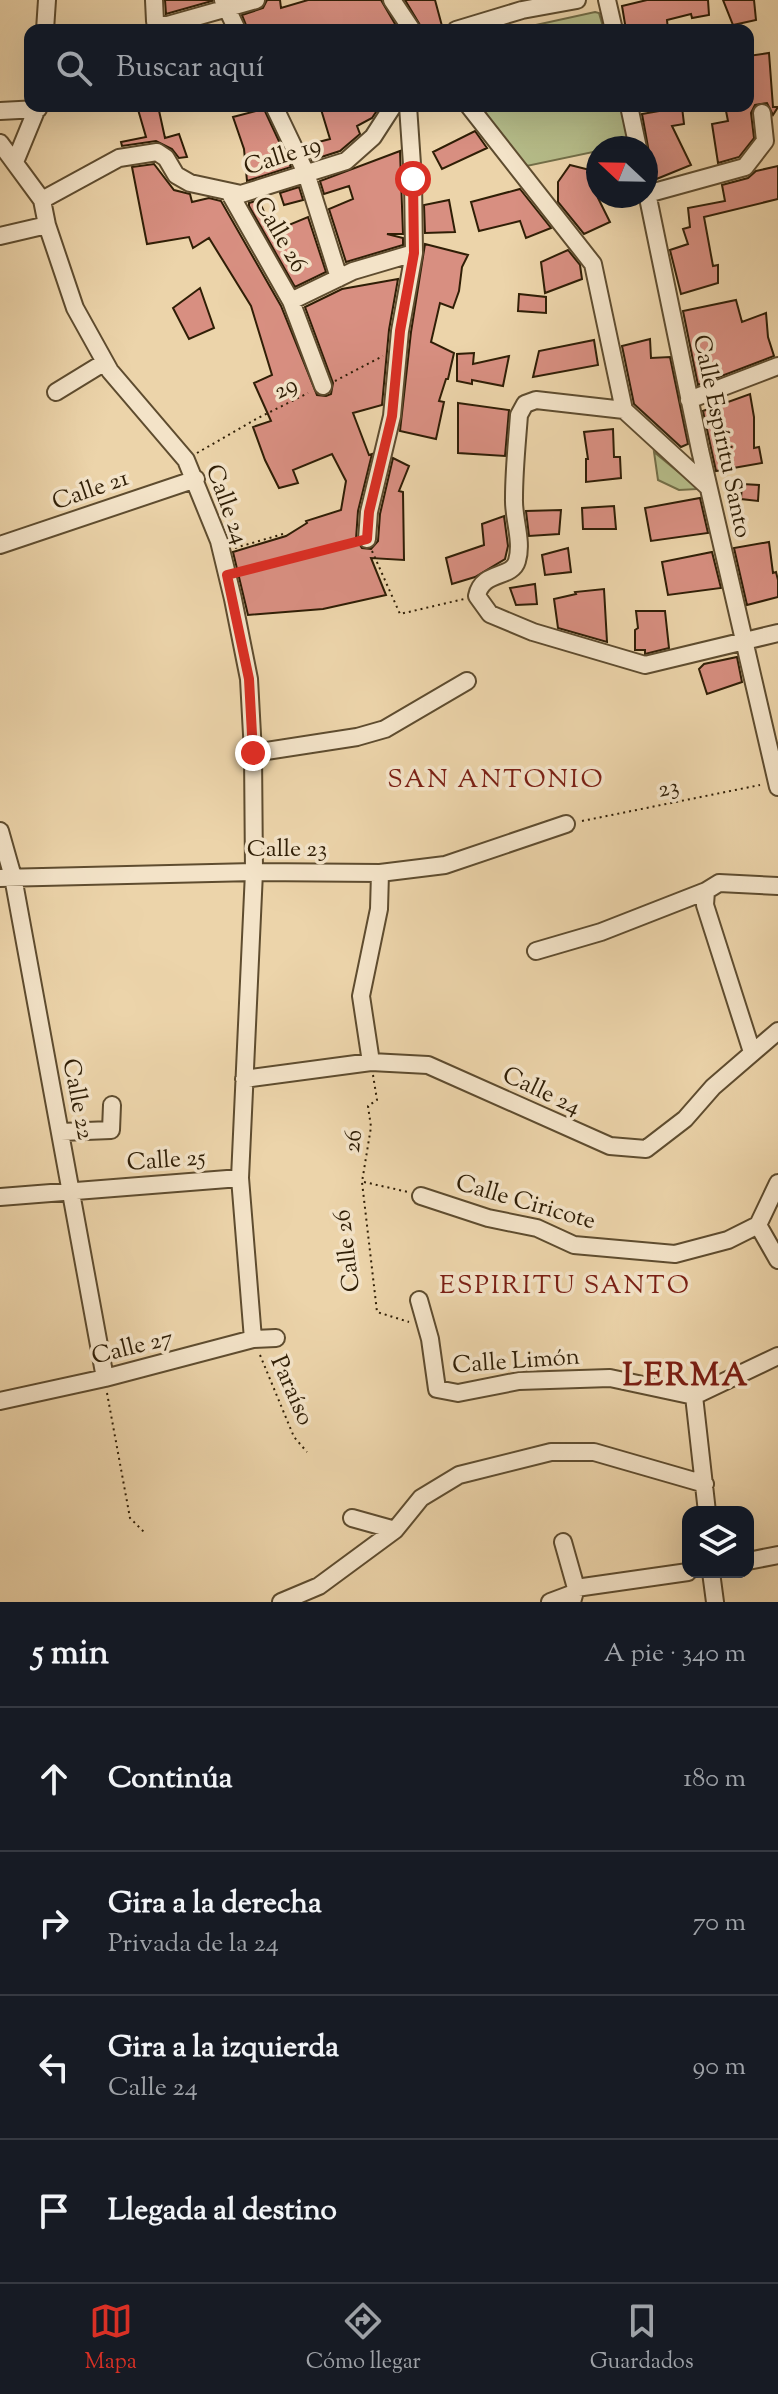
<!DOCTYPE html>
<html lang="es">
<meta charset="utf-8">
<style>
body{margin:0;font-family:"Sorts Mill Goudy",serif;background:#242831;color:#f1f3f6}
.controls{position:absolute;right:24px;bottom:24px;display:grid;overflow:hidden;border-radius:16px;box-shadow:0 8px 32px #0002}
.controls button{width:72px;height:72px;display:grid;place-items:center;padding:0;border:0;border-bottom:2px solid #363941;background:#171b24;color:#f1f3f6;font:40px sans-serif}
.compass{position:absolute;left:586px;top:136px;width:72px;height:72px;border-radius:50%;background:#171b24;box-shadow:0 8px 32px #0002;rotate:292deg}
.stop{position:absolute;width:24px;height:24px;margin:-18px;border:6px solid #d93025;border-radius:50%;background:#fff}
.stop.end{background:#d93025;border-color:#fff;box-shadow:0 2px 8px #0008}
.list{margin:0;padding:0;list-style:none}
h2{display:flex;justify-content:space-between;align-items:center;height:104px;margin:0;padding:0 32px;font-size:34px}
h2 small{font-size:26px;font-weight:400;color:#9ea1a6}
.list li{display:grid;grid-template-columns:52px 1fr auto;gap:24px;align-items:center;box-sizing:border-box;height:144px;padding:0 32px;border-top:2px solid #363941}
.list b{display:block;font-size:30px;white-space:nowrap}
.list p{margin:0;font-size:26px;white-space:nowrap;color:#9ea1a6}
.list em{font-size:26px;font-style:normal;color:#9ea1a6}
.icon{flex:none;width:44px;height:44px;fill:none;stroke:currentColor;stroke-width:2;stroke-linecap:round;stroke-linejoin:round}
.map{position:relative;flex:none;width:778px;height:1602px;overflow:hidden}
.search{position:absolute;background:#171b24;box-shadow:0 8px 32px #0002;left:24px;right:24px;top:24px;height:88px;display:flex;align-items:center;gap:20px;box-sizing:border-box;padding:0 28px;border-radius:16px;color:#9ea1a6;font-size:30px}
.sheet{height:680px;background:#171b24}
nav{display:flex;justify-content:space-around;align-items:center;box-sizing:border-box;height:112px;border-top:2px solid #363941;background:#171b24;font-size:22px;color:#9ea1a6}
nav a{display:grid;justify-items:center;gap:4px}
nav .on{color:#d93025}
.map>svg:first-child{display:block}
.green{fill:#b6bd8a;stroke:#726e48;stroke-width:2}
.building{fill:#d88f81;stroke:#2f1e06;stroke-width:2}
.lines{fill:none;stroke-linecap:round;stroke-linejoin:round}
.minor-casing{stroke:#5e4c2f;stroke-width:20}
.path{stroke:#2f1e06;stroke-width:2;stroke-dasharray:2 4;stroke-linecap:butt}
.minor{stroke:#f3e3c8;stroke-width:16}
.route{stroke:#d93025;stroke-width:10}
.labels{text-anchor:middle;stroke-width:7;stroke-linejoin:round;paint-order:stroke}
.street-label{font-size:24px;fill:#2f1e06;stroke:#f3e3c8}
.neighbourhood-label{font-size:26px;letter-spacing:2px;fill:#7a1f14;stroke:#f3e3c8}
.district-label{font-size:32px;font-weight:bold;letter-spacing:2px;fill:#7a1f14;stroke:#f3e3c8}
</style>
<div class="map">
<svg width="778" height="1602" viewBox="0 0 778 1602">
<rect width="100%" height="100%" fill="#ecd4aa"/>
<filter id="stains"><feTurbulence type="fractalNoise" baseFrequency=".0025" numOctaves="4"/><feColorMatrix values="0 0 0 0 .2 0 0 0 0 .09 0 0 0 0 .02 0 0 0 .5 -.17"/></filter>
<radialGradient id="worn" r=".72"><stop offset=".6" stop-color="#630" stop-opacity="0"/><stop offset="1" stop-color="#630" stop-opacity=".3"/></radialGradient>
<path class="green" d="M595,12L599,13L604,30H513Z
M473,106H624L633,139L598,148V151L522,167Z
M654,452L699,489L679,490L658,480Z"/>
<path class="building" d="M165,0H212V1L166,14Z
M267,0H280L281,8L308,0H381L398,29L248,30L242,15L263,8Z
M405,0H435L442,26L423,30Z
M647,0H708L709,15L692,18L691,14L667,20L668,30H626L622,6Z
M723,0H754L756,20L733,25Z
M769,53L773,107H778L773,115L767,103L755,105L751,113L754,138L739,157L718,163L712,124L728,121L725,106H748V56Z
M137,106H158L165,138L179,134L187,157L179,158L172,149L156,141L122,146L121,142L146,137Z
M320,106H380L372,118L357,126L360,134L340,151L312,160L307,145L330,139Z
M682,107L684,124L672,126L691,165L654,180L642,114Z
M264,109L291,167L247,181L244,149L233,117Z
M475,131L487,148L442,169L433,152Z
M400,151L403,234H387L403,238V245L346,262L329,209L353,199L349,186L324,194L320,181Z
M154,164L174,190L190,194L192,202L209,198L221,201L281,306L317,395L326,396L331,394L333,383L305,307L342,289L398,279L389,330L382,405L353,413L369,455L372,454L358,511L356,539L362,548L371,549L378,541L380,514L393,458L409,466L399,491L403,492L404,560L371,558L386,595L323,609L248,615L233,552L286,536L307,523L306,521L341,510L346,481L332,454L293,470L298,483L279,488L265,460L253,427L271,421L254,383L272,375L251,306L209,238L193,248L189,237L147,244L132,167Z
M570,165L598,172V198L610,222L584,234L558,202V182Z
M778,166V199L704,217L713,266L718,265V283L681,294L670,250L688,244L683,229L690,227L688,208L725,201L722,185L748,178L756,171Z
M299,187L303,200L284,205L280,193Z
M520,189L551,228L526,238L520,221L479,231L471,202Z
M259,200L272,232L308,217L326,272L295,287L249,206V203Z
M449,200L455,232L425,233L424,205Z
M425,244L468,255L462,267L459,291L453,308L440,303L431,342L454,353L448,379H446L439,401L444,402L436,439L400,431L411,332Z
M568,250L580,265L582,279L545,293L541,262Z
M200,288L214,328L189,339L173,308Z
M519,294L546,297V313L518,311Z
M736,300L742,322L766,313L768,337L774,356L698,385L683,311Z
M650,339L651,358L670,357L688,444L681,447L634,404L622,346Z
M594,340L598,365L533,377L539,351Z
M474,353L473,364L509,356L503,386L472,380V384L457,381V354Z
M750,394L754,417V448L759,447L762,463L716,471L703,411Z
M458,403L509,410L505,456L458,453Z
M613,429L614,457H620L621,478L586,482V459H588L584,432Z
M742,484L759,485L758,501L741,499Z
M700,498L708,533L651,541L645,508Z
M614,506L616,529H583L582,508Z
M561,510L559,534L529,536L526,511Z
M504,516L508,546L505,559L475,577L452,584L446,558L484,545L482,524Z
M769,542L773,573L776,572L778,580V597L747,605L734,548Z
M568,548L571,572L545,575L542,555Z
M712,552L721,588L668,595L662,562Z
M535,584L537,604L516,605L510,588Z
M604,589L607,642L558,628L554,599L576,594L575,592Z
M636,611H665L669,648L645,654V650H635V630L638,628Z
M737,657L742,682L707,694L699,669L704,664Z"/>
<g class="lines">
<g class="minor-casing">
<path id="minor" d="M154,0L155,21L164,26L256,0
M223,0L237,30
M392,0L412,30
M607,0L614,30
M45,30L47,0
M456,30L522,10L577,0
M274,106L306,173L339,278
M469,106L593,264L624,410L708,487
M629,106L638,148
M0,111L38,109
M0,143L42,200L47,225L75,308L110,371L186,460L219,541L233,599L249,679L253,753L254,872L240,1178L253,1339
M15,162L38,106
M646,188L700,450L778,787
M229,192L291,301L323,386
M647,194L745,167L765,141L762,113
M42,200L119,158L157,152L166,158L176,175L190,183L241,194L346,161L373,137L393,106
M0,236L47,225
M291,301L353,271L414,253
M56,392L105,362
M689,400L778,366
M624,410L536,400L525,404L519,415C517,442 514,470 514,498C513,518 523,541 517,561C512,579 482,570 477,596L490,614L533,632L645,665L778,633
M367,539L369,512L392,416L400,331L414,253L413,179L408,106
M0,545L196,479
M253,753L357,737L385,729L467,681
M0,831L13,877L105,1378
M0,878L254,872L380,873L445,865L566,824
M706,891L705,905L752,1052
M536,951L601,932L706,891L719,883L778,886
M371,1062L361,996L379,909L380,873
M244,1079L371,1062L428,1065L610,1146L646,1149L685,1119L713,1087L778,1031
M61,1132L111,1130L112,1105
M421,1196L488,1218L537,1228L574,1245L675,1254L728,1240L758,1225L778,1183
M0,1197L240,1178
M758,1225L778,1260
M419,1300L430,1339L437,1389L458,1393L519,1381L610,1378L694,1396
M694,1396L707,1512
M694,1396L778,1356
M0,1401L105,1378L253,1339L276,1338
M352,1518L395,1530
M563,1542L576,1588L572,1602
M748,1561L778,1555
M711,1572L715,1602
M576,1588L688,1572
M281,1602L319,1586L395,1530L421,1498L459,1475L551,1452H594L705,1484
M550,1602L574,1593"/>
</g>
<path class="path" d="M335,381L383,356
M197,453L256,419L308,393
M235,548L283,534
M372,551L400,614L464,599
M240,571L354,543
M582,821L760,785
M373,1075L377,1100L368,1106L371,1127L362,1182L377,1312L409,1322
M364,1182L408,1192
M260,1355L294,1437L307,1452
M107,1393L130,1518L146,1534"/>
<use href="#minor" class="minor"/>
</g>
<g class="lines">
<path class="route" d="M253,753L249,679L227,575L367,539L369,512L392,416L400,331L414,253L413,179"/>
</g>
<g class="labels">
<g class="street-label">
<text transform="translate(282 155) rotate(-18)" y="8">Calle 19</text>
<text transform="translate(281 234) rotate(60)" y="8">Calle 26</text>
<text transform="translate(285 387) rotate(-26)" y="8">29</text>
<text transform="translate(723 436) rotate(78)" y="8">Calle Espíritu Santo</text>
<text transform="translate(90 489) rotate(-19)" y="8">Calle 21</text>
<text transform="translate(228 504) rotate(70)" y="8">Calle 24</text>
<text transform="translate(668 787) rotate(-12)" y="8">23</text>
<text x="287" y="856">Calle 23</text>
<text transform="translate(542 1090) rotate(25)" y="8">Calle 24</text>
<text transform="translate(79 1099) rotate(79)" y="8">Calle 22</text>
<text transform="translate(352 1141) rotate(-84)" y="8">26</text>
<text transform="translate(166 1159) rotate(-4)" y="8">Calle 25</text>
<text transform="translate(526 1201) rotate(16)" y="8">Calle Ciricote</text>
<text transform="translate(346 1251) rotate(-97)" y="8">Calle 26</text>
<text transform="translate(132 1346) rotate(-14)" y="8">Calle 27</text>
<text transform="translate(516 1360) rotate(-4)" y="8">Calle Limón</text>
<text transform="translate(293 1390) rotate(66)" y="8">Paraíso</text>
</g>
<g class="neighbourhood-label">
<text x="496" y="787">SAN ANTONIO</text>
<text x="565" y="1293">ESPIRITU SANTO</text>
</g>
<g class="district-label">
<text x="686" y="1385">LERMA</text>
</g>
</g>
<rect width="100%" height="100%" filter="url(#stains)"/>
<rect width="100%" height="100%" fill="url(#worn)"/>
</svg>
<div class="controls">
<button><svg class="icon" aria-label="layers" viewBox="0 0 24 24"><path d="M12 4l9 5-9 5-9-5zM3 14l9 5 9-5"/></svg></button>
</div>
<svg class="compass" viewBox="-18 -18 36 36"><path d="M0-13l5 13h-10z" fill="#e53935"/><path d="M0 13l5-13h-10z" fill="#9ea1a6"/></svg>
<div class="stop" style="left:413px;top:179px"></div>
<div class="stop end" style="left:253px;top:753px"></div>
<div class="search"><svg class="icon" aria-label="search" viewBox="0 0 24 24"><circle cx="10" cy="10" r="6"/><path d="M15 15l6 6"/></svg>Buscar aquí</div>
</div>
<section class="sheet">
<h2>5 min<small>A pie · 340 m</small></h2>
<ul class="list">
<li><svg class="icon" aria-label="ahead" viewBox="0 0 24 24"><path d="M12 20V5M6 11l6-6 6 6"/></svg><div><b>Continúa</b></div><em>180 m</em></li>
<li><svg class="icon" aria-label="right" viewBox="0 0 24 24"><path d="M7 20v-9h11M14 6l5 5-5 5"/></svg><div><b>Gira a la derecha</b><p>Privada de la 24</p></div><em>70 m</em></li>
<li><svg class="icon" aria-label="left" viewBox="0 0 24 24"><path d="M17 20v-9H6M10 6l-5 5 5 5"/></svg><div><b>Gira a la izquierda</b><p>Calle 24</p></div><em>90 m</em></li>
<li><svg class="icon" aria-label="arrive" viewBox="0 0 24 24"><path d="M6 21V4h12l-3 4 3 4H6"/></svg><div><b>Llegada al destino</b></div></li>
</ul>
</section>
<nav>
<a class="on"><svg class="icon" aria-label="map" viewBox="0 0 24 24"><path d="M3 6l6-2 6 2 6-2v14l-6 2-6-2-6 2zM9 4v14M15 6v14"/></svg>Mapa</a>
<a><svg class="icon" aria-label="directions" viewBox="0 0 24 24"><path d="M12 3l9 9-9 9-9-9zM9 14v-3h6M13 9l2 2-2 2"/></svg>Cómo llegar</a>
<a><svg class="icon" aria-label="saved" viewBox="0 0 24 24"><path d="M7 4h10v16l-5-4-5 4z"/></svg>Guardados</a>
</nav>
